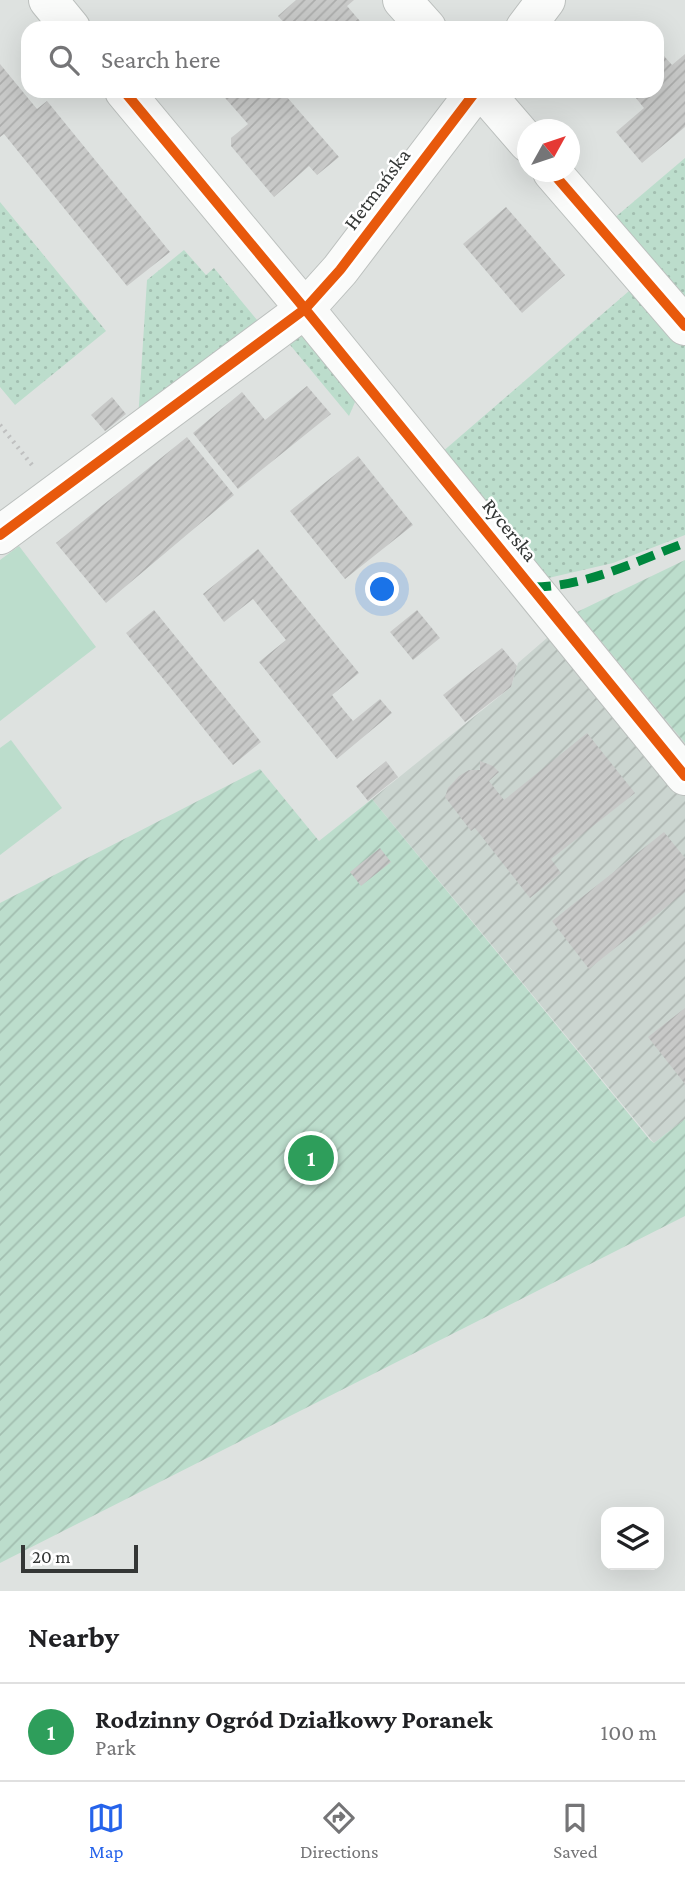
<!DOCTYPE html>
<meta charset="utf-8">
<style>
body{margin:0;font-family:"Crimson Pro",serif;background:#f6f6f6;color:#202124}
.controls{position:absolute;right:21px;bottom:21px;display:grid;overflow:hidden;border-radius:14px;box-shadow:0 7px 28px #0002}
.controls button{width:63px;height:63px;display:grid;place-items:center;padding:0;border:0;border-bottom:2px solid #e0e0e0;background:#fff;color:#202124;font:35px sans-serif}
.compass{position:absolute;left:517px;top:119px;width:63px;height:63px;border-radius:50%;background:#fff;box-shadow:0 7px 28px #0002;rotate:50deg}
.scale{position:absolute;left:21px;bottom:18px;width:117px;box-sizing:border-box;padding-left:7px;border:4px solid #343736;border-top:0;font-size:19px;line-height:24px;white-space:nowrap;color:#343736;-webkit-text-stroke:5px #fff;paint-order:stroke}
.you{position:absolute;left:383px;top:590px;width:24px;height:24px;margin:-18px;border:5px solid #fff;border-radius:50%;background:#1a73e8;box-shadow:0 0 0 10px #1a73e833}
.badge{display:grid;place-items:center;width:46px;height:46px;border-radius:50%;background:#2563eb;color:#fff;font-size:23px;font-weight:700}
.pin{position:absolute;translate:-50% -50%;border:4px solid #fff;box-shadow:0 2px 7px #0006}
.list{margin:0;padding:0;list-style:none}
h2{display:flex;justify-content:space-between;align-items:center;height:91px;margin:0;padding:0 28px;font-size:30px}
h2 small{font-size:23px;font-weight:400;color:#757577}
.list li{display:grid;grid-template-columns:46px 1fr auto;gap:21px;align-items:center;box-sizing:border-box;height:98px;padding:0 28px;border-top:2px solid #e0e0e0}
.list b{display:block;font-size:26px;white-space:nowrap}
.list p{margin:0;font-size:23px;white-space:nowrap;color:#757577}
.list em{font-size:23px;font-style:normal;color:#757577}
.icon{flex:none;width:38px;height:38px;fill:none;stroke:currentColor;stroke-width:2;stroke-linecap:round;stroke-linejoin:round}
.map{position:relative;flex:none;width:685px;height:1591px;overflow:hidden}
.search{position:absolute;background:#fff;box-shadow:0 7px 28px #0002;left:21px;right:21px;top:21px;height:77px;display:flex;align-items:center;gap:18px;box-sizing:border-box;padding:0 24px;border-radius:21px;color:#757577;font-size:26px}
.sheet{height:189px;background:#fff}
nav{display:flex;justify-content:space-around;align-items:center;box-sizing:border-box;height:98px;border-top:2px solid #e0e0e0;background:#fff;font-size:19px;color:#757577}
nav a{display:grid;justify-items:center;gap:4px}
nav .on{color:#2563eb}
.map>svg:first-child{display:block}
.industrial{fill:url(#industrial-furrows)}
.grass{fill:url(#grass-dots)}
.garden{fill:url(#garden-furrows)}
.pitch{fill:#bcddcc}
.building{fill:url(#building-hatch)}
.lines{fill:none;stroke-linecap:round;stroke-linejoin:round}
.minor-casing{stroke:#bcc0be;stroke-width:40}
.path{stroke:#bfc0c0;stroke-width:4.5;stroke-dasharray:2 5;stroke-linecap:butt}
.minor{stroke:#fafbfa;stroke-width:38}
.quiet{stroke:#00873e;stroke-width:9;stroke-dasharray:18 9;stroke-linecap:butt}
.cycleway-casing{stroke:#fff;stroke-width:15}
.cycleway{stroke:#e8590c;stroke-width:10}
.labels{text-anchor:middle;stroke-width:5;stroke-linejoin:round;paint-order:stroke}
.street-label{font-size:21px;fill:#343736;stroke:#fff}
</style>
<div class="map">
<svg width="685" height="1591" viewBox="0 0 685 1591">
<defs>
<pattern id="industrial-furrows" width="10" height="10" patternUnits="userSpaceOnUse" patternTransform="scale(1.75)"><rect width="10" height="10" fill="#cbd5d0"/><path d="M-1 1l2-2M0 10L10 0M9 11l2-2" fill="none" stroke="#afb7b3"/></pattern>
<pattern id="grass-dots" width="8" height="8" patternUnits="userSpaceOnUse" patternTransform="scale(1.75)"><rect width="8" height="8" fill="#bcddcc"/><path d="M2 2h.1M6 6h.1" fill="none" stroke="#a2beb0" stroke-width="1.8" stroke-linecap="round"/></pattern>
<pattern id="garden-furrows" width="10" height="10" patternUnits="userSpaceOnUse" patternTransform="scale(1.75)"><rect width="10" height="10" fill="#bcddcc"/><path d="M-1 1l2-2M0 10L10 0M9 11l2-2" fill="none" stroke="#a2beb0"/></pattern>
<pattern id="building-hatch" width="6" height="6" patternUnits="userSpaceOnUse" patternTransform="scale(1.75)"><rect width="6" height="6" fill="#c8c9c8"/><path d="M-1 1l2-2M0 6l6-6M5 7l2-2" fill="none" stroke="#acadac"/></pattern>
</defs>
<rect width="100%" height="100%" fill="#dee2e0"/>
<path class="industrial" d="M577,612L685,743V1119L654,1143L372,799L511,687L518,663Z"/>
<path class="grass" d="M685,158V314L612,220Z
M0,202L106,331L15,405L0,387Z
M184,250L206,275L214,268L262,326L138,420L147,280Z
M636,285L685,342V535L613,563L544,579L441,453Z
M299,336L307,337L353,392L355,402L349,416L286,340Z"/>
<path class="garden" d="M685,560V743L577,612Z
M260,769L319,841L372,799L650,1140L654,1143L685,1119V1216L0,1563V903Z"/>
<path class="pitch" d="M19,546L96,647L0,721V560Z
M11,740L62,808L0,855V748Z"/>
<path class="building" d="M296,0H354L347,6L366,28H289L278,16Z
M657,48L672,65L685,54V127L642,163L616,132L644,108L631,92L625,97L620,91H657Z
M0,64L37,109L47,101L170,252L127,286L4,134L0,137Z
M219,91H291L286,96L339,157L317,175L309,166L274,197L231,146V138L248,124Z
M506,207L565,275L522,313L463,244Z
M307,386L331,414L238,489L193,433L242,392L265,420Z
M112,397L126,414L105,431L91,415Z
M187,437L234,495L106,603L56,543Z
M358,456L413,525L345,579L290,511Z
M258,549L359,673L332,695L342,708L353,721L380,699L392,713L337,759L259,662L286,640L264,613L253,599L224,622L203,594Z
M154,610L261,742L233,765L126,633Z
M417,610L440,638L413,660L390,632Z
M502,648L517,666L511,687L465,722L443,695Z
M587,733L635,793L551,859L561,873L530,898L475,828L471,831L445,797L448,788L459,776L469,770H480V761L493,766L499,772L489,781L504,800Z
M386,761L398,777L368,801L356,786Z
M664,832L685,858V892L589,969L552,921Z
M380,848L391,862L361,886L350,872Z
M685,1008V1084L648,1037Z"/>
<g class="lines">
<g class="minor-casing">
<path id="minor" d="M48,0L71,28
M402,0L427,28
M525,28L546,0
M124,91L305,309L685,776
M483,91L528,143
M552,172L685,326
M0,535L305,309L340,270L476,91"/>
</g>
<path class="path" d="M0,425L32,465"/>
<use href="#minor" class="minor"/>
<path class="quiet" d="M533,587C586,587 636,561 685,543"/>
<g class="cycleway-casing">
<path id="cycleway" d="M124,91L305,309L685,776
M552,172L685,326
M0,535L305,309L340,270L476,91"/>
</g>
<use href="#cycleway" class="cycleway"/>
</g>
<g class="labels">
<g class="street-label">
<text transform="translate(377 189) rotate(-53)" y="7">Hetmańska</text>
<text transform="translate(510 530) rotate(51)" y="7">Rycerska</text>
</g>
</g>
</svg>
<div class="controls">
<button><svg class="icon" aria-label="layers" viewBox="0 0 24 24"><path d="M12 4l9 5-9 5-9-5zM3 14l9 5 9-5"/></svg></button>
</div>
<svg class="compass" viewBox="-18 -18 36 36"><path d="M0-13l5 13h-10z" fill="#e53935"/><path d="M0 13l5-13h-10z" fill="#757577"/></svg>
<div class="scale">20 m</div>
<div class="you"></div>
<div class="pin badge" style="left:311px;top:1158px;background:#2e9e5b">1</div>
<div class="search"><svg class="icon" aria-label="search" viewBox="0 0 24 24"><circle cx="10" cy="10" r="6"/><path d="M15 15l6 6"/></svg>Search here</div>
</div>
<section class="sheet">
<h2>Nearby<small></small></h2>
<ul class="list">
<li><span class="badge" style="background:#2e9e5b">1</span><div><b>Rodzinny Ogród Działkowy Poranek</b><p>Park</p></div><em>100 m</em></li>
</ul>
</section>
<nav>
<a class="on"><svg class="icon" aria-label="map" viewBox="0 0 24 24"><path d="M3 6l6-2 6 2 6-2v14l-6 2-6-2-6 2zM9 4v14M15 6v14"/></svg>Map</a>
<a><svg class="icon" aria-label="directions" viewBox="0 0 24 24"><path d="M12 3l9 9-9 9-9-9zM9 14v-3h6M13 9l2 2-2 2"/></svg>Directions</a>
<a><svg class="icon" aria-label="saved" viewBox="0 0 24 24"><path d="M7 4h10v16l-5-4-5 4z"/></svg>Saved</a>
</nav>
